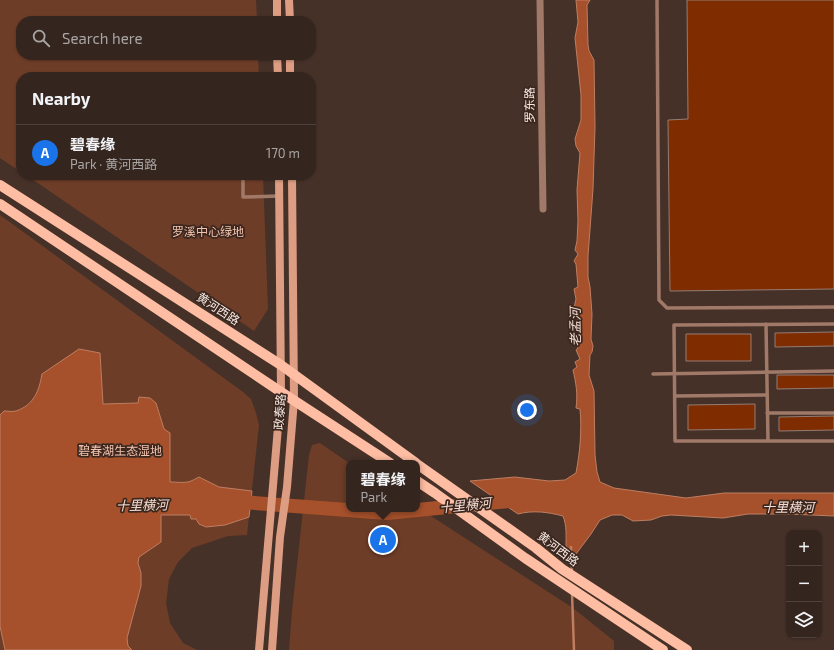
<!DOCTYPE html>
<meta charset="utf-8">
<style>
body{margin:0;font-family:"Exo 2","Noto Sans SC",sans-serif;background:#3f312b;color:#f1f3f6}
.controls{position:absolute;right:12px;bottom:12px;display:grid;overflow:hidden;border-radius:8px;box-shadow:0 1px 3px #0004}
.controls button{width:36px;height:36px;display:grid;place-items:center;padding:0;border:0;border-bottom:1px solid #4e423c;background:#34251e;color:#f1f3f6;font:20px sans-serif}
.you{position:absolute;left:527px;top:410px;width:14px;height:14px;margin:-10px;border:3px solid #fff;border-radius:50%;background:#1a73e8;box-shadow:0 0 0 6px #1a73e833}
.badge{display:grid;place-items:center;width:26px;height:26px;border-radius:50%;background:#1a73e8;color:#fff;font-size:13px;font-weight:700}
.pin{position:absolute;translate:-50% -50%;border:2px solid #fff;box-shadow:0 1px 4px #0006}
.popup{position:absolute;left:346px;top:460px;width:74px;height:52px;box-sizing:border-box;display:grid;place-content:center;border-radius:8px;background:#34251e;filter:drop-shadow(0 1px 3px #0005);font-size:13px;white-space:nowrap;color:#a9a5a4}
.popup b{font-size:15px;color:#f1f3f6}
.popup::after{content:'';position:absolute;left:50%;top:100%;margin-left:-8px;border:8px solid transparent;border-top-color:#34251e}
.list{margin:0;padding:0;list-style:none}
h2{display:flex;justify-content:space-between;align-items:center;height:52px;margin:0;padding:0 16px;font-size:17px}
h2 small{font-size:13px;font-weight:400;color:#a9a5a4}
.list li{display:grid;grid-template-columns:26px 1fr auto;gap:12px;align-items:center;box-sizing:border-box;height:56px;padding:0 16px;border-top:1px solid #4e423c}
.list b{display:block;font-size:15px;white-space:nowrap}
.list p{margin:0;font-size:13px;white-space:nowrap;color:#a9a5a4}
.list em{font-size:13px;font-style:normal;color:#a9a5a4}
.icon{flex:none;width:22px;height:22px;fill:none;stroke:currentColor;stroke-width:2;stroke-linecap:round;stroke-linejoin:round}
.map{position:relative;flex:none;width:834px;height:650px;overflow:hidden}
.search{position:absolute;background:#34251e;box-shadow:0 1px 3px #0004;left:16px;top:16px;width:300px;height:44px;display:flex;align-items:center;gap:10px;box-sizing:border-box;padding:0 14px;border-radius:16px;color:#a9a5a4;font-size:15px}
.panel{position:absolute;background:#34251e;box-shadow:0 1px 3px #0004;left:16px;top:72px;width:300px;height:108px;border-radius:16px}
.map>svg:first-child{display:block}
.green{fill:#6e3d28}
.water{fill:#a6512b;stroke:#be7e62}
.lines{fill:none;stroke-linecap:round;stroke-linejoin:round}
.stream{stroke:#be7e62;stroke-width:2.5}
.river{stroke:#a6512b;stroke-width:14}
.building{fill:#7f2d00;stroke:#957c72}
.lane{stroke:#a07968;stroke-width:3.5}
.street{stroke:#a07968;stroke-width:7}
.secondary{stroke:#dc9d83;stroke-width:8}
.primary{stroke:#ffbea3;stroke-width:10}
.labels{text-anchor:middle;stroke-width:3.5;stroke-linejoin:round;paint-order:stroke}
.street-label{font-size:12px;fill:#f6e8e3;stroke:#3b271e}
.park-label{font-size:12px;fill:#f3c3af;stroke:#3b271e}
.water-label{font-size:13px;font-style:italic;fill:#f5dcd2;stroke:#3b271e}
</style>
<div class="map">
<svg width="834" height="650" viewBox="0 0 834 650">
<rect width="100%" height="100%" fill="#463128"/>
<path class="green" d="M0,0H256L257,21H21V55H258L259,77H21V172L0,158Z
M26,175H263L268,309L254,331Z
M0,215L243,392L251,399L256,413L259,425L247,535L228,536L192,548L178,562L169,579L166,603L170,623L183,643L197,650H0Z
M320,443L349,463V509H417V507L573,608L614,641V650H289L292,611L309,455L312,445Z"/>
<path class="water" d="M576,0H590L587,5L588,45L589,51L594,60L595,127L593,189L588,256V277L590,287L592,314L591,339L593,346L592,352L590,355L589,375L594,391L595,455L597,472L600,482L614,488L686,498L724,493H834V516L788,514H748L723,518L671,515L662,516L651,520L633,521L622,515H612L600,520L591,534L576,554L566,547C566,537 567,526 563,516C548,512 533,510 518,514L470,481L515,477L549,481L565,480L576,473C580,452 582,430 580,409L576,408C578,394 576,383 573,370L577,367L575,362L580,359L576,350L578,348L575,343L577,341L579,332L577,314L574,308L576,299L574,289L578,287L576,264L574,261L578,254L575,250L577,241L578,221L577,190L580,153L576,146L575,139L581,120V95L575,38L578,22Z
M79,349L100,353L103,404L138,403L139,397L150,398L156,403L164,429L170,433V482C176,482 183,483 188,482C192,481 195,479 199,477L219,487L252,491L249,517L225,525L206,527L199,524L196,519H191L190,515H161V542L139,557L138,563L141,573V586L127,638L128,646L132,650H5L0,626V415L4,411C8,411 12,412 16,411C34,405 39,391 42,374Z"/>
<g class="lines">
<path class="stream" d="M571,547L572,572
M572,593L574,650"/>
<path class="river" d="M232,503L242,502L387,513L519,500"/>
</g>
<path class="building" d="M687,0H834V289L670,291L668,120L688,119Z
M834,332V346L775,347V333Z
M686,334H751V361H686Z
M777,375H834V388L777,389Z
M755,404V429L688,430V405Z
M834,416V430L779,431V417Z"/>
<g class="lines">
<path class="lane" d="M657,0L659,300L667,308L834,307
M243,175V197L279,196
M766,324L768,441
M834,324L674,325L675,441H834
M653,374L834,371
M675,396L767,395
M767,413H834"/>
<path class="street" d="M540,0L543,209"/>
<path class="secondary" d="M277,0V21
M289,0L290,21
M277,55L278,77
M290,55V77
M259,650L281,392L279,175
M272,650L280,537L287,487L294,400L292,175"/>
<path class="primary" d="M0,185L281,365L416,463
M0,204L281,392L390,463
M417,464L536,548L562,569L687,650
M417,481L435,493L525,558L663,650"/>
</g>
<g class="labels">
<g class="street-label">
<text transform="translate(530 105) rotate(-91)" y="4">罗东路</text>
<text transform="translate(218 309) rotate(33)" y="4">黄河西路</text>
<text transform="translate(280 412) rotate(-86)" y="4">政泰路</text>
<text transform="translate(558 549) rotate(37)" y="4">黄河西路</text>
</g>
<g class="park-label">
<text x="208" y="236">罗溪中心绿地</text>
<text x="120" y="455">碧春湖生态湿地</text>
</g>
<g class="water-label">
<text transform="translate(575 327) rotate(-91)" y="5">老孟河</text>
<text transform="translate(142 505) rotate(-1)" y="5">十里横河</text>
<text transform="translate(465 505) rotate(-6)" y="5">十里横河</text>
<text x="788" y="512">十里横河</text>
</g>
</g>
</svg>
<div class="controls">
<button>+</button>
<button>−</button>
<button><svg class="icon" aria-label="layers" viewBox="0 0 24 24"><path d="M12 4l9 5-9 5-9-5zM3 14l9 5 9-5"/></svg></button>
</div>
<div class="you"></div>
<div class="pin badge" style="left:383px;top:540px">A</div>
<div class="popup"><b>碧春缘</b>Park</div>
<div class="search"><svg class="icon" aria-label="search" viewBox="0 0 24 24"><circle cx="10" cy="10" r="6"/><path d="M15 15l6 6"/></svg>Search here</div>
<section class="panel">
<h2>Nearby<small></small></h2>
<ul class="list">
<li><span class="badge">A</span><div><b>碧春缘</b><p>Park · 黄河西路</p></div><em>170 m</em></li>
</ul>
</section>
</div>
